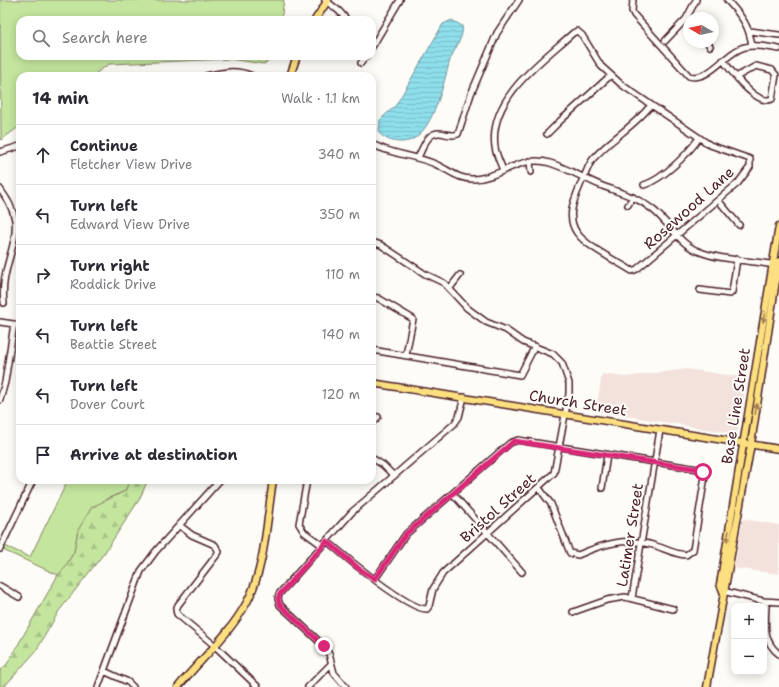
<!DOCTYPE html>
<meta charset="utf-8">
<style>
body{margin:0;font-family:"Shantell Sans",sans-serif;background:#f2f2f3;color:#2b2b33}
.controls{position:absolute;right:12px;bottom:12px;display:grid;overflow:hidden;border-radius:8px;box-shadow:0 2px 10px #0003}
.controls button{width:36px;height:36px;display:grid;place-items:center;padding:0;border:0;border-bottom:1px solid #e1e1e2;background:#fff;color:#2b2b33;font:20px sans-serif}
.compass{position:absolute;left:683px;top:12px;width:36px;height:36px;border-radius:50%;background:#fff;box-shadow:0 2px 10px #0003;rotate:279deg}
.stop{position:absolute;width:12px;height:12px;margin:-9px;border:3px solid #db2777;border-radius:50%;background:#fff}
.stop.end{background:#db2777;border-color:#fff;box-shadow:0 1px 4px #0008}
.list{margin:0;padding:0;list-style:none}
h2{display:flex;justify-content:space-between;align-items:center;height:52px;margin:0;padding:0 16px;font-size:17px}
h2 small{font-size:13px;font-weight:400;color:#7c7c81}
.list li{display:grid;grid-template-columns:26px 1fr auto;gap:12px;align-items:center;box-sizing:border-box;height:60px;padding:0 16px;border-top:1px solid #e1e1e2}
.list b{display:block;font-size:15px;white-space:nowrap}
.list p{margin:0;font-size:13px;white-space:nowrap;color:#7c7c81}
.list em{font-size:13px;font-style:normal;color:#7c7c81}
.icon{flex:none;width:22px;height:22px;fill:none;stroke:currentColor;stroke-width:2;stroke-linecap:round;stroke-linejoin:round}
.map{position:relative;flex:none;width:779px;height:687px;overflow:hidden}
.search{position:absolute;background:#fff;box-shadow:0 2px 10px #0003;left:16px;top:16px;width:360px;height:44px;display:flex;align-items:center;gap:10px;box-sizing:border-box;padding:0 14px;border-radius:12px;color:#7c7c81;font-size:15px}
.panel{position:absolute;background:#fff;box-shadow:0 2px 10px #0003;left:16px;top:72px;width:360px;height:412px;border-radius:12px}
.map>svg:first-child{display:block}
.built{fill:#f3e1dc}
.grass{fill:#c3e59e;stroke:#868264}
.forest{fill:url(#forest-firs);stroke:#868264}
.water{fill:url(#water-rules);stroke:#73929e}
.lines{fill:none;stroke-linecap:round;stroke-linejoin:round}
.minor-casing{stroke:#4a1f2b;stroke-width:8}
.major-casing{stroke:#4a1f2b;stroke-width:9}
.minor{stroke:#fdfcf7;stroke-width:5}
.major{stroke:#fce080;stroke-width:6}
.oneway{fill:#a38056}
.route{stroke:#db2777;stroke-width:5}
.labels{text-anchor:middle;stroke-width:4;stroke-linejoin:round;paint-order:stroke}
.street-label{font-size:15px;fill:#4a1f2b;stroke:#fdfcf7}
</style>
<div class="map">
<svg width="779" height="687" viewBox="0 0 779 687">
<defs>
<pattern id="forest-firs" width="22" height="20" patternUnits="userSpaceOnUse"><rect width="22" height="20" fill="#c3e59e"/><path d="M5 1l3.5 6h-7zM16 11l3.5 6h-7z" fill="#a9c488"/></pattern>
<pattern id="water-rules" width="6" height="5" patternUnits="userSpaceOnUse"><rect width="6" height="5" fill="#8edeeb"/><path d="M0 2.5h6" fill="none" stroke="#7cbeca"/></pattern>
</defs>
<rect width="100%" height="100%" fill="#fdfcf7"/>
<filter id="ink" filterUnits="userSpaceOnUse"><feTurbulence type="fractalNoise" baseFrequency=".025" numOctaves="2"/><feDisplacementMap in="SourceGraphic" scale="8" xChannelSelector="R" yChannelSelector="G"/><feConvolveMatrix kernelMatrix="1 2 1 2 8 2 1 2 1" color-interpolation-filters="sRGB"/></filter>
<g filter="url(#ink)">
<path class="built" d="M687,369L747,378L737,434L596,411L602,374L625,377Z
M743,519L779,525V574L734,568Z"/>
<path class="grass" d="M0,0H284L281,20H20V56H276L264,64L229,59L109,64L92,76H20V126L1,140Z
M68,480H130L125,491L106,499L78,530L74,552L64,569L58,575L3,550L5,546L30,557Z"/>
<path class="forest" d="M130,480H148L139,500L105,552L59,611L36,651L4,687H0V671L7,664L58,575L64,569L74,552L78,530L92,507L125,491Z"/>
<path class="water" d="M452,20L462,26C465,36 453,51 450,60C443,84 432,143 401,142C392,142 385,139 379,133L380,120L396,105L443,24Z"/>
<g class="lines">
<g class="minor-casing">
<path id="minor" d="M325,0L339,11L347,20
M633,0L632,11L634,15L689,76C710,82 726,51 745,47C756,44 768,47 779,49
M727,0C741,16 749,24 752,46
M750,31L779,35
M665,41L686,19L696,0
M707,42L710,46
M372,47L400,0
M723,60C731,71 756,106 772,99L776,75L772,70L756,66L736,77
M361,63L366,56
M133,76H145
M206,76C222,72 236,69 252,76
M547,134L560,121L610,76
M372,144C392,155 415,155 435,164C449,170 459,180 474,179C501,178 521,154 550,163C567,168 583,178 600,185C620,193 634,195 652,209C668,221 679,244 698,251C719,260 753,261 776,265
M0,152L20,146
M418,158C424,145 428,129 445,134C450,135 454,136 458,134L471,94L497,33L519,0
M530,161L531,172
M503,170C500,162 496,155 495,147C488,98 542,61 573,33L577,31L582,35L601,66L622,85L710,145L750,159V167L738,183L637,269L632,271C617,261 587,247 577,233C565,216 575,198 582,181C586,174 588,165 593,159C610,139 634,127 651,105
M644,185C663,179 687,155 699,138
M0,189C7,199 13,208 15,220C18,248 0,269 4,303
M718,200L739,225
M628,205L633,197
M450,288L460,275
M700,290L730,294L732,292L737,259
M372,297L378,298L413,319L406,355
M0,322L20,325
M372,350L520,375L535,346
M0,400L5,382L14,324
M372,423L378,417
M372,458L383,465L394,476
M307,480L299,524L304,532L323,546
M602,488L607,455
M453,494L522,572
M179,525L192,535L215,545L219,552L178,605L176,610L177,614L214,645L258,687
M327,541C343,555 408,610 427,609L429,606L433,589L443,573L554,473L569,394V383L562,363L553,354L523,342L506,330L486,322L467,308L444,283L425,274L381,245L372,242
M0,549L33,480
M375,579L406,534L510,443L518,440L698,469L703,472L705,476L693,550L686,555C674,554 664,548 653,545C626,537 603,544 578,555L570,553L551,504L539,488
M0,586L19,597
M723,591L763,601L779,602
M632,598L660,430
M763,601L766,606C765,625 763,642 779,654
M573,612L607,600L625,597L673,609
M104,671L128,682L133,687
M98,687L141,571L156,551L220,480
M308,687L331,664
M346,687L334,673L329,654L324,646L280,605L278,599L279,594L352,512L454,424L459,417L464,397"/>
</g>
<g class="major-casing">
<path id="major" d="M315,20L328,0
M290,76L297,56
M372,383L779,449
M723,591L720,584L722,573L779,226
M178,687C201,659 230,634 247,602C265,569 267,517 273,480
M707,687L751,444L779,261"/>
</g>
<use href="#minor" class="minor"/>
<use href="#major" class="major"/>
</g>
<defs><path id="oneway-solid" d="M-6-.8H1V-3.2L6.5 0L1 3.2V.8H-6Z"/></defs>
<g class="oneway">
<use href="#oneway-solid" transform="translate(764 317) rotate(99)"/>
<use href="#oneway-solid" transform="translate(756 409) rotate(-81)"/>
<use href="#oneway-solid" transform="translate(728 536) rotate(99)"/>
</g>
</g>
<g class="lines" filter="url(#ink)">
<path class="route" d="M324,646L280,605L278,599L280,594L327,541L358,568L375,579L406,534L514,441L698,469L703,472"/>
</g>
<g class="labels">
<g class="street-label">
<text transform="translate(689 208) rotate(-42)" y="5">Rosewood Lane</text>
<text transform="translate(578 403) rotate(9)" y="5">Church Street</text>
<text transform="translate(736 406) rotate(-81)" y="5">Base Line Street</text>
<text transform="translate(498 508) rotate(-42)" y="5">Bristol Street</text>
<text transform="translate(630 535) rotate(-81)" y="5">Latimer Street</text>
</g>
</g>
</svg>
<div class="controls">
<button>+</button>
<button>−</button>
</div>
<svg class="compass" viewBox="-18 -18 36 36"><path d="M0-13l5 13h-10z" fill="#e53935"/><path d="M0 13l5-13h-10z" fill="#7c7c81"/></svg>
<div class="stop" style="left:703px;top:472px"></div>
<div class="stop end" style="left:324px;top:646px"></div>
<div class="search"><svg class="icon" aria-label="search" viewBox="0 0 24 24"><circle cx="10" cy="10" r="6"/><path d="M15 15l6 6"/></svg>Search here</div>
<section class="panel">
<h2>14 min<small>Walk · 1.1 km</small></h2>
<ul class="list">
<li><svg class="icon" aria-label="ahead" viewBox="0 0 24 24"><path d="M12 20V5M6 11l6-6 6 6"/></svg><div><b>Continue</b><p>Fletcher View Drive</p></div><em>340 m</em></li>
<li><svg class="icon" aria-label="left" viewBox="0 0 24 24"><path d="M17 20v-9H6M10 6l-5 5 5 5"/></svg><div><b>Turn left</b><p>Edward View Drive</p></div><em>350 m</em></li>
<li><svg class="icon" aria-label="right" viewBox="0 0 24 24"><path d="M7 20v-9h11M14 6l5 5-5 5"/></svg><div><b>Turn right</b><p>Roddick Drive</p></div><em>110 m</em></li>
<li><svg class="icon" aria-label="left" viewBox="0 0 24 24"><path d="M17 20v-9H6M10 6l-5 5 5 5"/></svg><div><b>Turn left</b><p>Beattie Street</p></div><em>140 m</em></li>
<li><svg class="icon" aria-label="left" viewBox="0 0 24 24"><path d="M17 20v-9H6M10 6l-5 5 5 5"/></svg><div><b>Turn left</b><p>Dover Court</p></div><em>120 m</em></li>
<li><svg class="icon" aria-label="arrive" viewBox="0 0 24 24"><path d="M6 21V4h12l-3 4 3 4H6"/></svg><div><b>Arrive at destination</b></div></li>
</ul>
</section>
</div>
